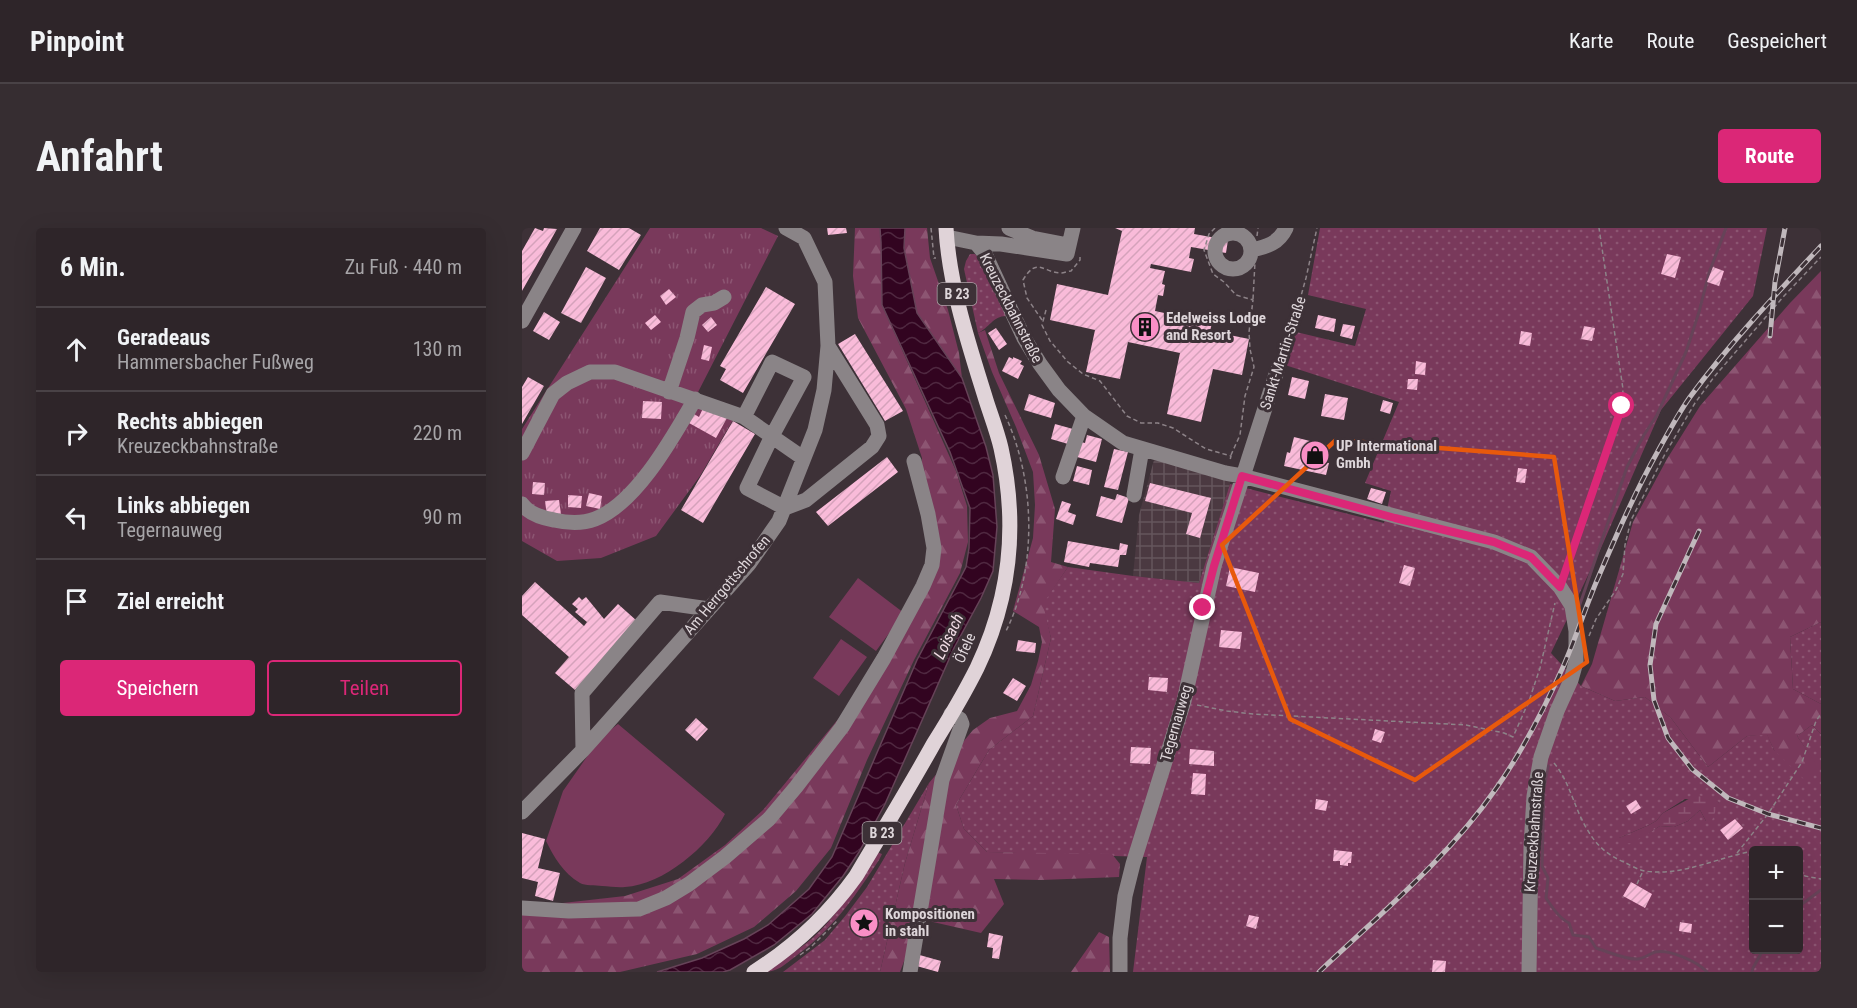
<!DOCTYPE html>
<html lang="de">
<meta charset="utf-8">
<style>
body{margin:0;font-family:"Roboto Condensed",sans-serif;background:#362d31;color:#f1f3f6}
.controls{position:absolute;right:18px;bottom:18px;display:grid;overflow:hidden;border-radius:6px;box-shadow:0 6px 24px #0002}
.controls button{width:54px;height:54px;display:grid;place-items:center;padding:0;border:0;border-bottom:2px solid #494246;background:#2e2529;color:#f1f3f6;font:30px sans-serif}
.stop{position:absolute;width:18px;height:18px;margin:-14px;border:4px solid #db2777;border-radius:50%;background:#fff}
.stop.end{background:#db2777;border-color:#fff;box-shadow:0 2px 6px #0008}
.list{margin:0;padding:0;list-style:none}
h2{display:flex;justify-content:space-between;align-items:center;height:78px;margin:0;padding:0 24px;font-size:26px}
h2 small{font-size:20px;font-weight:400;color:#a7a5a8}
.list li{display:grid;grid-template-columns:39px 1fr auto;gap:18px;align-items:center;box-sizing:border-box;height:84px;padding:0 24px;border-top:2px solid #494246}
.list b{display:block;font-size:22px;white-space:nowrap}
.list p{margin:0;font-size:20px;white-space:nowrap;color:#a7a5a8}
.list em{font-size:20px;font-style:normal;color:#a7a5a8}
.actions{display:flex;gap:12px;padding:18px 24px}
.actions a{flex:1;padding:14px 0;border:2px solid #db2777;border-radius:6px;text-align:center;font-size:21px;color:#db2777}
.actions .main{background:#db2777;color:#fff}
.icon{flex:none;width:33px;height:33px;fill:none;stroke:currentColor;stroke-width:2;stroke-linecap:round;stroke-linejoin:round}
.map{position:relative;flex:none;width:1299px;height:744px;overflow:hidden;border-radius:6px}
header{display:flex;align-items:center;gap:36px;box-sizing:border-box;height:84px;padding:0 30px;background:#2e2529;border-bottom:2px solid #494246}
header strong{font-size:28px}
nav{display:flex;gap:33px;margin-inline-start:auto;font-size:21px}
.intro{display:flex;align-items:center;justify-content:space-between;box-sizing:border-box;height:144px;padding:0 36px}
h1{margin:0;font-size:42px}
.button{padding:15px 27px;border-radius:6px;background:#db2777;color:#fff;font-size:21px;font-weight:700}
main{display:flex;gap:36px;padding:0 36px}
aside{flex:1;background:#2e2529;border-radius:6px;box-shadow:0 6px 24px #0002}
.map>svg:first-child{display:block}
.industrial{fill:url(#industrial-grid)}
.grass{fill:url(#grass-dots);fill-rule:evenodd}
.forest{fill:url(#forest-firs)}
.wetland{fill:url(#wetland-marsh)}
.park{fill:url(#park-tufts)}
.pitch{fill:#79395b}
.water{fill:url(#water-waves);stroke:#664358;stroke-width:1.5}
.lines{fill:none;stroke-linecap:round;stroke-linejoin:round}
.stream{stroke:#664358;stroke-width:3}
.building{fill:url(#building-hatch)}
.path{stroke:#8d8388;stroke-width:1.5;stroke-dasharray:4.5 3;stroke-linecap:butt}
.minor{stroke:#8a8487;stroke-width:15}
.major{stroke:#e0d3d8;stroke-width:15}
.rail-casing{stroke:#c0b8bc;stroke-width:5}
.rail{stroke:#3d3137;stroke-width:3;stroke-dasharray:9;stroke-linecap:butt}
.route{stroke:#db2777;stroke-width:8}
.marked{fill:none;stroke:#e8590c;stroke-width:4.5;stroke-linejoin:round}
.labels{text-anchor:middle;stroke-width:6;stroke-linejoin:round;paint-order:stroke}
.shield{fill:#3d3137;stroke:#aea4a9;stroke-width:1.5}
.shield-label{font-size:14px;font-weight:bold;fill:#ded6da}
.street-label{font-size:15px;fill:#ded6da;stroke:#3d3137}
.poi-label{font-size:15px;font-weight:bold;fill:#ded6da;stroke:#3d3137;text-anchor:start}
.water-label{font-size:16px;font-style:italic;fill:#f3dee7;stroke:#3d3137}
</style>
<header>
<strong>Pinpoint</strong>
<nav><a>Karte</a><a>Route</a><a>Gespeichert</a></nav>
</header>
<div class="intro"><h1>Anfahrt</h1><a class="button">Route</a></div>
<main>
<aside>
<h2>6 Min.<small>Zu Fuß · 440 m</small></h2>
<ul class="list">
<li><svg class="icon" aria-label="ahead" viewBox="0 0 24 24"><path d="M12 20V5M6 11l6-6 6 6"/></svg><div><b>Geradeaus</b><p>Hammersbacher Fußweg</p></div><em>130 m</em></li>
<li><svg class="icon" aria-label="right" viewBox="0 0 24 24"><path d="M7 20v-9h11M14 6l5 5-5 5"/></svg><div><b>Rechts abbiegen</b><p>Kreuzeckbahnstraße</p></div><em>220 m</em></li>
<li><svg class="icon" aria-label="left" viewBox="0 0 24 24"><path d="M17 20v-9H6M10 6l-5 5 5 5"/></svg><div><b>Links abbiegen</b><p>Tegernauweg</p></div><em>90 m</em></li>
<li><svg class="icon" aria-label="arrive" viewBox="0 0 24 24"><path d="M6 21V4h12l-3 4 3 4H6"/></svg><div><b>Ziel erreicht</b></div></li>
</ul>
<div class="actions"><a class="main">Speichern</a><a>Teilen</a></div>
</aside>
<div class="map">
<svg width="1299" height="744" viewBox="0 0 1299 744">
<defs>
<pattern id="industrial-grid" width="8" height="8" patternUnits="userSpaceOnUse" patternTransform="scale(1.5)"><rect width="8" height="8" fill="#4b3941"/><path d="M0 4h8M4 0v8" fill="none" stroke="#64555c"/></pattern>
<pattern id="grass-dots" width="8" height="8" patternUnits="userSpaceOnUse" patternTransform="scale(1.5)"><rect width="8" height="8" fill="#79395b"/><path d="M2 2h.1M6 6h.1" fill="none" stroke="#8c5572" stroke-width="1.8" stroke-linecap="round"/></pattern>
<pattern id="forest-firs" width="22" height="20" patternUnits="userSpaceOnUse" patternTransform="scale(1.5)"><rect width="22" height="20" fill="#79395b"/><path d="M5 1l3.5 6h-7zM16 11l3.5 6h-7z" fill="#8c5572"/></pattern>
<pattern id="wetland-marsh" width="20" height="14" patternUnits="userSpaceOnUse" patternTransform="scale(1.5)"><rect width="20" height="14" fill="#79395b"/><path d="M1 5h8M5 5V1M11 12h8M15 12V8" fill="none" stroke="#8c5572"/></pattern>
<pattern id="park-tufts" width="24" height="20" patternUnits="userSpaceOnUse" patternTransform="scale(1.5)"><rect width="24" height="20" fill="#79395b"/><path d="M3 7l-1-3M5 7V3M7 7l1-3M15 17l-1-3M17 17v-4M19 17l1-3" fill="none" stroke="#8c5572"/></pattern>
<pattern id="water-waves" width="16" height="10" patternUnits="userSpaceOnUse" patternTransform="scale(1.5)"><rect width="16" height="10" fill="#320420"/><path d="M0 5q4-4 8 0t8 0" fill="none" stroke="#4f2840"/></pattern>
<pattern id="building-hatch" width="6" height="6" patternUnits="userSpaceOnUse" patternTransform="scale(1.5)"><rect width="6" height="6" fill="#f9bbd9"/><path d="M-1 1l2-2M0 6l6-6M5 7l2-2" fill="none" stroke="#d5a2bb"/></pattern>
</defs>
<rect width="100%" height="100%" fill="#3d3137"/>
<path class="industrial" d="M635,221L709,240L708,256L677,355L611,348L617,287Z"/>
<path class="grass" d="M798,0H1245L1231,68L1139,182L1079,320L1029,425L1059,458L1093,473L1123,469L1149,490L1186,539L1225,508L1245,506L1252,522L1295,538L1275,508L1290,497L1299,506V744H611L625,629L465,624L442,601L434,577L467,522L511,488L529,410L520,376L546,339L611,348L677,355L708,256L862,295L869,263L843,255L877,174L763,137L774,104L833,118L844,81L786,67ZM1163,571L1197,574L1184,593L1178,582L1166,593L1152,599L1138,598L1126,605L1097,610L1127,597L1134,593L1141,585ZM1232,622H1276V722H1232Z
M448,26H453L459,33L484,88C471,88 467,100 456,105L442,41L444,33Z
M1299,394V476L1271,461L1268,409Z
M407,555L383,635L358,744H261L303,712L324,687L345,659Z
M355,624L360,626L357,632C331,671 312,700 274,728C262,737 256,744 241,744C256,734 274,724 287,713C316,689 334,654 355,624Z"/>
<path class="forest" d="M333,0H358L359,14L360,77L434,243L445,278L446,314L438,345L392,432L345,532L309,620L274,663L232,699L175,726L98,744H0V684L41,675L103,668L156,651L203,617L241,582L322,484L416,324L400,247V230L384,181L336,90L331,48Z
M383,0H405L408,30L426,82L437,125L440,150L395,85L382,20Z
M1299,43V394L1268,409L1271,461L1299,476V506L1290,497L1275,508L1296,538L1285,554L1252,522L1245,507L1225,508L1186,539L1149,490L1123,469L1093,473L1059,458L1070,436L1111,294L1145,231L1178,178L1268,75Z
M463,102L477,145L517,227L533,281L529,334L546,339L521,376L529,410L511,488L467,522L434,577L442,601L465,624L590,626L598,636L597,649L519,652L472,651L482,676L459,705L398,691L378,744H358L383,635L407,555L451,502L468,490L495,483L509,457L516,433L520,414L517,399L491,383L511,310L513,277L511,244L494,199L470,144L456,105Z
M577,704L587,709L588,744H549Z"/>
<path class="wetland" d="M1174,567L1180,568L1197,574L1189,595L1184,593L1178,582L1166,593L1152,599L1138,598L1111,615L1098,616L1097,610L1127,597L1134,593L1141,585Z"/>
<path class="park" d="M128,0H239L256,8L173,170L214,187L178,248L134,308L79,330L35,333L0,313V201Z"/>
<path class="pitch" d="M336,350L382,385L354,423L307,389Z
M319,411L345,429L317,468L291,450Z
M96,496L203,586C187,618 141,657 103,659C96,660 87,658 80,658C73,657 63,658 58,655C41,645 32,629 24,613L41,563L78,510Z"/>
<path class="water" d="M358,0H383L382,20L395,85L440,150L464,219L471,247L475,299L471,343L459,370L432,420L363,576L337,624L321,648L290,686L252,717L208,742L201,744H135L180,730L222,711L246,697L287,661L310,629L395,432L444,339L447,320L448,280L428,224L360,77L359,14Z"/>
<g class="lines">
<path class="stream" d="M1057,379L1105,239L1122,207L1135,187L1164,124L1177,84L1187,45L1204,0
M1026,538L1022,561L1020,638L1026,650L1024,670C1030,679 1037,690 1047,695L1051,707L1067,709L1074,720C1087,724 1101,731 1115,731C1122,731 1127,726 1133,724C1148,721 1176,734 1185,744
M1276,679L1299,662
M1230,744L1231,740L1241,722"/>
</g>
<path class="building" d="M13,0L21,3L22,0L35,1L0,63V23Z
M78,0H107L119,7L97,42L65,23Z
M305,0H324L325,5L306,7Z
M593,0H673L672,6L706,12L704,25L669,19L667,30L672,31L669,44L629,36L628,40L643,43L640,56L643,57L641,68L636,67L633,83L690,95L688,103L727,111L720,147L691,141L679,194L645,186L658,125L606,114L598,151L564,144L573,102L528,92L535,56L586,67L600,3Z
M1145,26L1159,29L1153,50L1139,46Z
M64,39L84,50L59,95L39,85Z
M1191,39L1202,43L1197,58L1185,54Z
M244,59L273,76L221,165L198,152L204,141L198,138Z
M147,61L154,69L144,77L138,68Z
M22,84L38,94L27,112L11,103Z
M133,87L139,94L129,102L123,95Z
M796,87L814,91L812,104L793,100Z
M189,89L195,97L186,104L180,97Z
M821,96L833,98L830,111L818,108Z
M1062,98L1073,100L1070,113L1059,111Z
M474,100L485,116L477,122L466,105Z
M999,103L1010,105L1008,118L997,116Z
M333,106L381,183L363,193L316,116Z
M182,117L190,119L187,133L179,131Z
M487,129L491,131V129L500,133L498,136L502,138L496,151L480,143Z
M894,133L904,135L903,147L893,146Z
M6,149L22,158L0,196V159Z
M770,149L787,153L783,171L766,167Z
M886,151H896L895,162L885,161Z
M507,166L533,175L529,190L502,182Z
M803,166L826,170L822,192L799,188Z
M861,172L871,175L868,186L858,183Z
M121,173L140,174L139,191L120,190Z
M182,178L205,190L194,210L167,195L172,186L177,189Z
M211,193L233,206L181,295L159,282Z
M533,196L551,201L546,216L529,211Z
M565,207L580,211L574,234L555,229L559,214L563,215Z
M772,209L804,217L800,234L807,235L804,247L762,238L765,224L768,225Z
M592,221L606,224L596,262L582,259Z
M365,229L376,244L306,298L294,284Z
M555,238L570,242L567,257L551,253Z
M996,240L1005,241L1003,255L994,254Z
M11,254L23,255L22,267L10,266Z
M628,255L689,270L678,310L664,306L670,285L623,273Z
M849,260L864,264L860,276L845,271Z
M67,265L80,268L78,281L64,278Z
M595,266L607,270L600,295L574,288L579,268L593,272Z
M46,267L60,268L59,280L46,279Z
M37,272L39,286L25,288L23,273Z
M540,273L549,276L546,284L554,287L551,297L534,291Z
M546,313L597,322L598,315L606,317L604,327H598L596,339L568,335L567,339L542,334Z
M882,337L893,340L888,358L877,355Z
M708,339L737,345L733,364L704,358Z
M13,354L62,398L65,394L53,384L56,381L50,376L57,369L60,372L64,369L82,391L96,376L115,393L53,462L33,445L47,429L0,387V368Z
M699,402L720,404L718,421L697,419Z
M496,412L514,415L513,425L494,423Z
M627,449L646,450L645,464L626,462Z
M491,450L504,458L495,473L481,465Z
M174,490L186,501L175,513L163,502Z
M853,501L863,504L859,515L850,512Z
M609,519L629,520L628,536L608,535Z
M668,521L692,523V538L667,536Z
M671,545L684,546L683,567L669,566Z
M794,571L806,573L804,583L793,581Z
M1114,572L1119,580L1109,586L1104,578Z
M1213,591L1221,600L1206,612L1198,602Z
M0,605L23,611L16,640L38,645L31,673L13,668L16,654L0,650Z
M812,622L830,624L829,635H826V638L818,637V633H811Z
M1109,654L1130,666L1123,680L1101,668Z
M727,687L737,689L734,701L724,698Z
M1158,694L1170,696L1169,705L1157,703Z
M467,705L481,708L477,731L470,730L471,720L465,719Z
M394,726L419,733L416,744L391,737Z
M911,732L924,733L923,744H910Z"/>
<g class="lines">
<path class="path" d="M409,0L412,30H414
M693,0L687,6L682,22L691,46L702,54L714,67L731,72L727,104L728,121L732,139L723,168L718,207L709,227
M735,8L736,0
M731,71L733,34
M524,82L520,97L528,113L546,134L561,146L578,153L605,188L619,195H636L651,200L684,221L709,228L708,232
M520,92L505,70L501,52C515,28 522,45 539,45C542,45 546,43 549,43L558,32V28
M760,131L769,104L784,50L795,0
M483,187C513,251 516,339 484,403
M1043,345L1100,178L1101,161L1077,0
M1067,408L1074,391L1094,362L1101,346L1103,317L1109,292L1143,226L1173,175L1192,149L1262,68L1299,29
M675,477L705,483L731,486L944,497L982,505L991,509L1007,473L1018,440L1033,375
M1032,535C1048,554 1052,580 1065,601C1074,617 1085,627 1102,634C1108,637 1116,642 1123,643C1159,649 1196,629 1232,623
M1234,622H1254
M1215,625L1246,586L1280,534L1294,493L1299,486
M1276,643L1283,648L1299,651
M1115,656L1121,643
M278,727L289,719L316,692"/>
<path class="minor" d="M264,0L282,10
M487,0L510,10L541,16
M693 23a18 18 0 1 1 36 0a18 18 0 1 1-36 0Z
M425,9L454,15L463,26L502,110L518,136L537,162L562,188L601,215L703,245L720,248L972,314L1009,329L1038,359L1050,378L1054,403V434L1049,452L1035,483L1019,529L1012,568L1009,619L1007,744
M454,15L479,16L545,26L551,0
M729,22C745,19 757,15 764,0
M0,93L52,0
M147,164L165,110L171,84L180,77L192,75L202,69
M222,189L250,134L282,149L250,208L225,260L263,280L284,272L350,219L357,208L355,197L306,118
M0,225L31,166L45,155L68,144H93L222,189L281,230
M541,249L562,188
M612,267L620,221
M0,276C7,286 21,290 32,292C45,295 60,296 73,291C115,275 152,207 173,171
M61,522L60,465L138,374L187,381
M0,584L61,522L227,336L257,293L293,202L302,162L306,118L303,54L282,10
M0,680L47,683L117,681L144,670L167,656L203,629L247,591L274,559L320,499L362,430L401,358L410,337L412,320L406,286L392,233
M388,744L420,552L440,496L438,491L429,486
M598,744V710L603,668L611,636L662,473L692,338L755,143"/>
<path class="major" d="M232,744C273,718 306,687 334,648C360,604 387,560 412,515C427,491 442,466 455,440C489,369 496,296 479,220C475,203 469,188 464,172C447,117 427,57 424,0"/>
<g class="rail-casing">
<path id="rail" d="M1248,108L1253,54L1263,0
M1177,303L1134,396L1128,437L1132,472L1146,510L1170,541L1206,570L1246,586L1299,600
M797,744C858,686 925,631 973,562C1000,524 1022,481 1041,439C1054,410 1063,380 1076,350C1094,308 1113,264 1136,223C1146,205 1156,186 1168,169C1207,116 1254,66 1299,18"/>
</g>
<use href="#rail" class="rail"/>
</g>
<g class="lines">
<path class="route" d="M681,380L692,338L720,248L873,290L972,314L1009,329L1038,359L1100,178"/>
</g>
<path class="marked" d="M814,212L1032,229L1065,434L893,552L768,491L700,317Z"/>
<defs>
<g id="building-disc" transform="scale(1.5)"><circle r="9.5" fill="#fa8fc6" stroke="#3d3137"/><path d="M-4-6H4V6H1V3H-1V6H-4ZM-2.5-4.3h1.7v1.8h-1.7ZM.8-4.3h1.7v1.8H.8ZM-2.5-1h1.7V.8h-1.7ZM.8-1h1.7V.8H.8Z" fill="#111"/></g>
<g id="shop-disc" transform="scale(1.5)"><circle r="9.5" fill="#fa8fc6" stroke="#3d3137"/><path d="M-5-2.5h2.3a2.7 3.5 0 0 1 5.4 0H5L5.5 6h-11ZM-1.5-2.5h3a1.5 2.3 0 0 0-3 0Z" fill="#111"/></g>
<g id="sight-disc" transform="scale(1.5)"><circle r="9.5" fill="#fa8fc6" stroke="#3d3137"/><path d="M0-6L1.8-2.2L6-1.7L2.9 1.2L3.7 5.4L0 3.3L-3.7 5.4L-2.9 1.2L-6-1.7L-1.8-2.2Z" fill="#111"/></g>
</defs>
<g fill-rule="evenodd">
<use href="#building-disc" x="623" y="99"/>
<use href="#shop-disc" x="793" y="227"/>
<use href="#sight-disc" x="342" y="695"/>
</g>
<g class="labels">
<g class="shield">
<rect x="415.5" y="55" width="39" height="22" rx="4.5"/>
<rect x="340.5" y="594" width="39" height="22" rx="4.5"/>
</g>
<g class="shield-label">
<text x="435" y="71">B 23</text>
<text x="360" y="610">B 23</text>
</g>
<g class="street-label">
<text transform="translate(489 80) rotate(63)" y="5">Kreuzeckbahnstraße</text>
<text transform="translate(761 125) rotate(-72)" y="5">Sankt-Martin-Straße</text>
<text transform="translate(205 357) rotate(-50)" y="5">Am Herrgottschrofen</text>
<text transform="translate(443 420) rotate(-66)" y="5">Öfele</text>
<text transform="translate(654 495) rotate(-74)" y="5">Tegernauweg</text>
<text transform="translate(1012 604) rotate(-86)" y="5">Kreuzeckbahnstraße</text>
</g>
<g class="poi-label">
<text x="644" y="95">Edelweiss Lodge<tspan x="644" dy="17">and Resort</tspan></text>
<text x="814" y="223">UP Intermational<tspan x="814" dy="17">Gmbh</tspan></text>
<text x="363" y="691">Kompositionen<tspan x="363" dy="17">in stahl</tspan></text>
</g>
<g class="water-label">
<text transform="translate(426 408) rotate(-64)" y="6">Loisach</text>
</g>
</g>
</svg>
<div class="controls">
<button>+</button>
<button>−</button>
</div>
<div class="stop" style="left:1100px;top:178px"></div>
<div class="stop end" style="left:681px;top:380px"></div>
</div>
</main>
